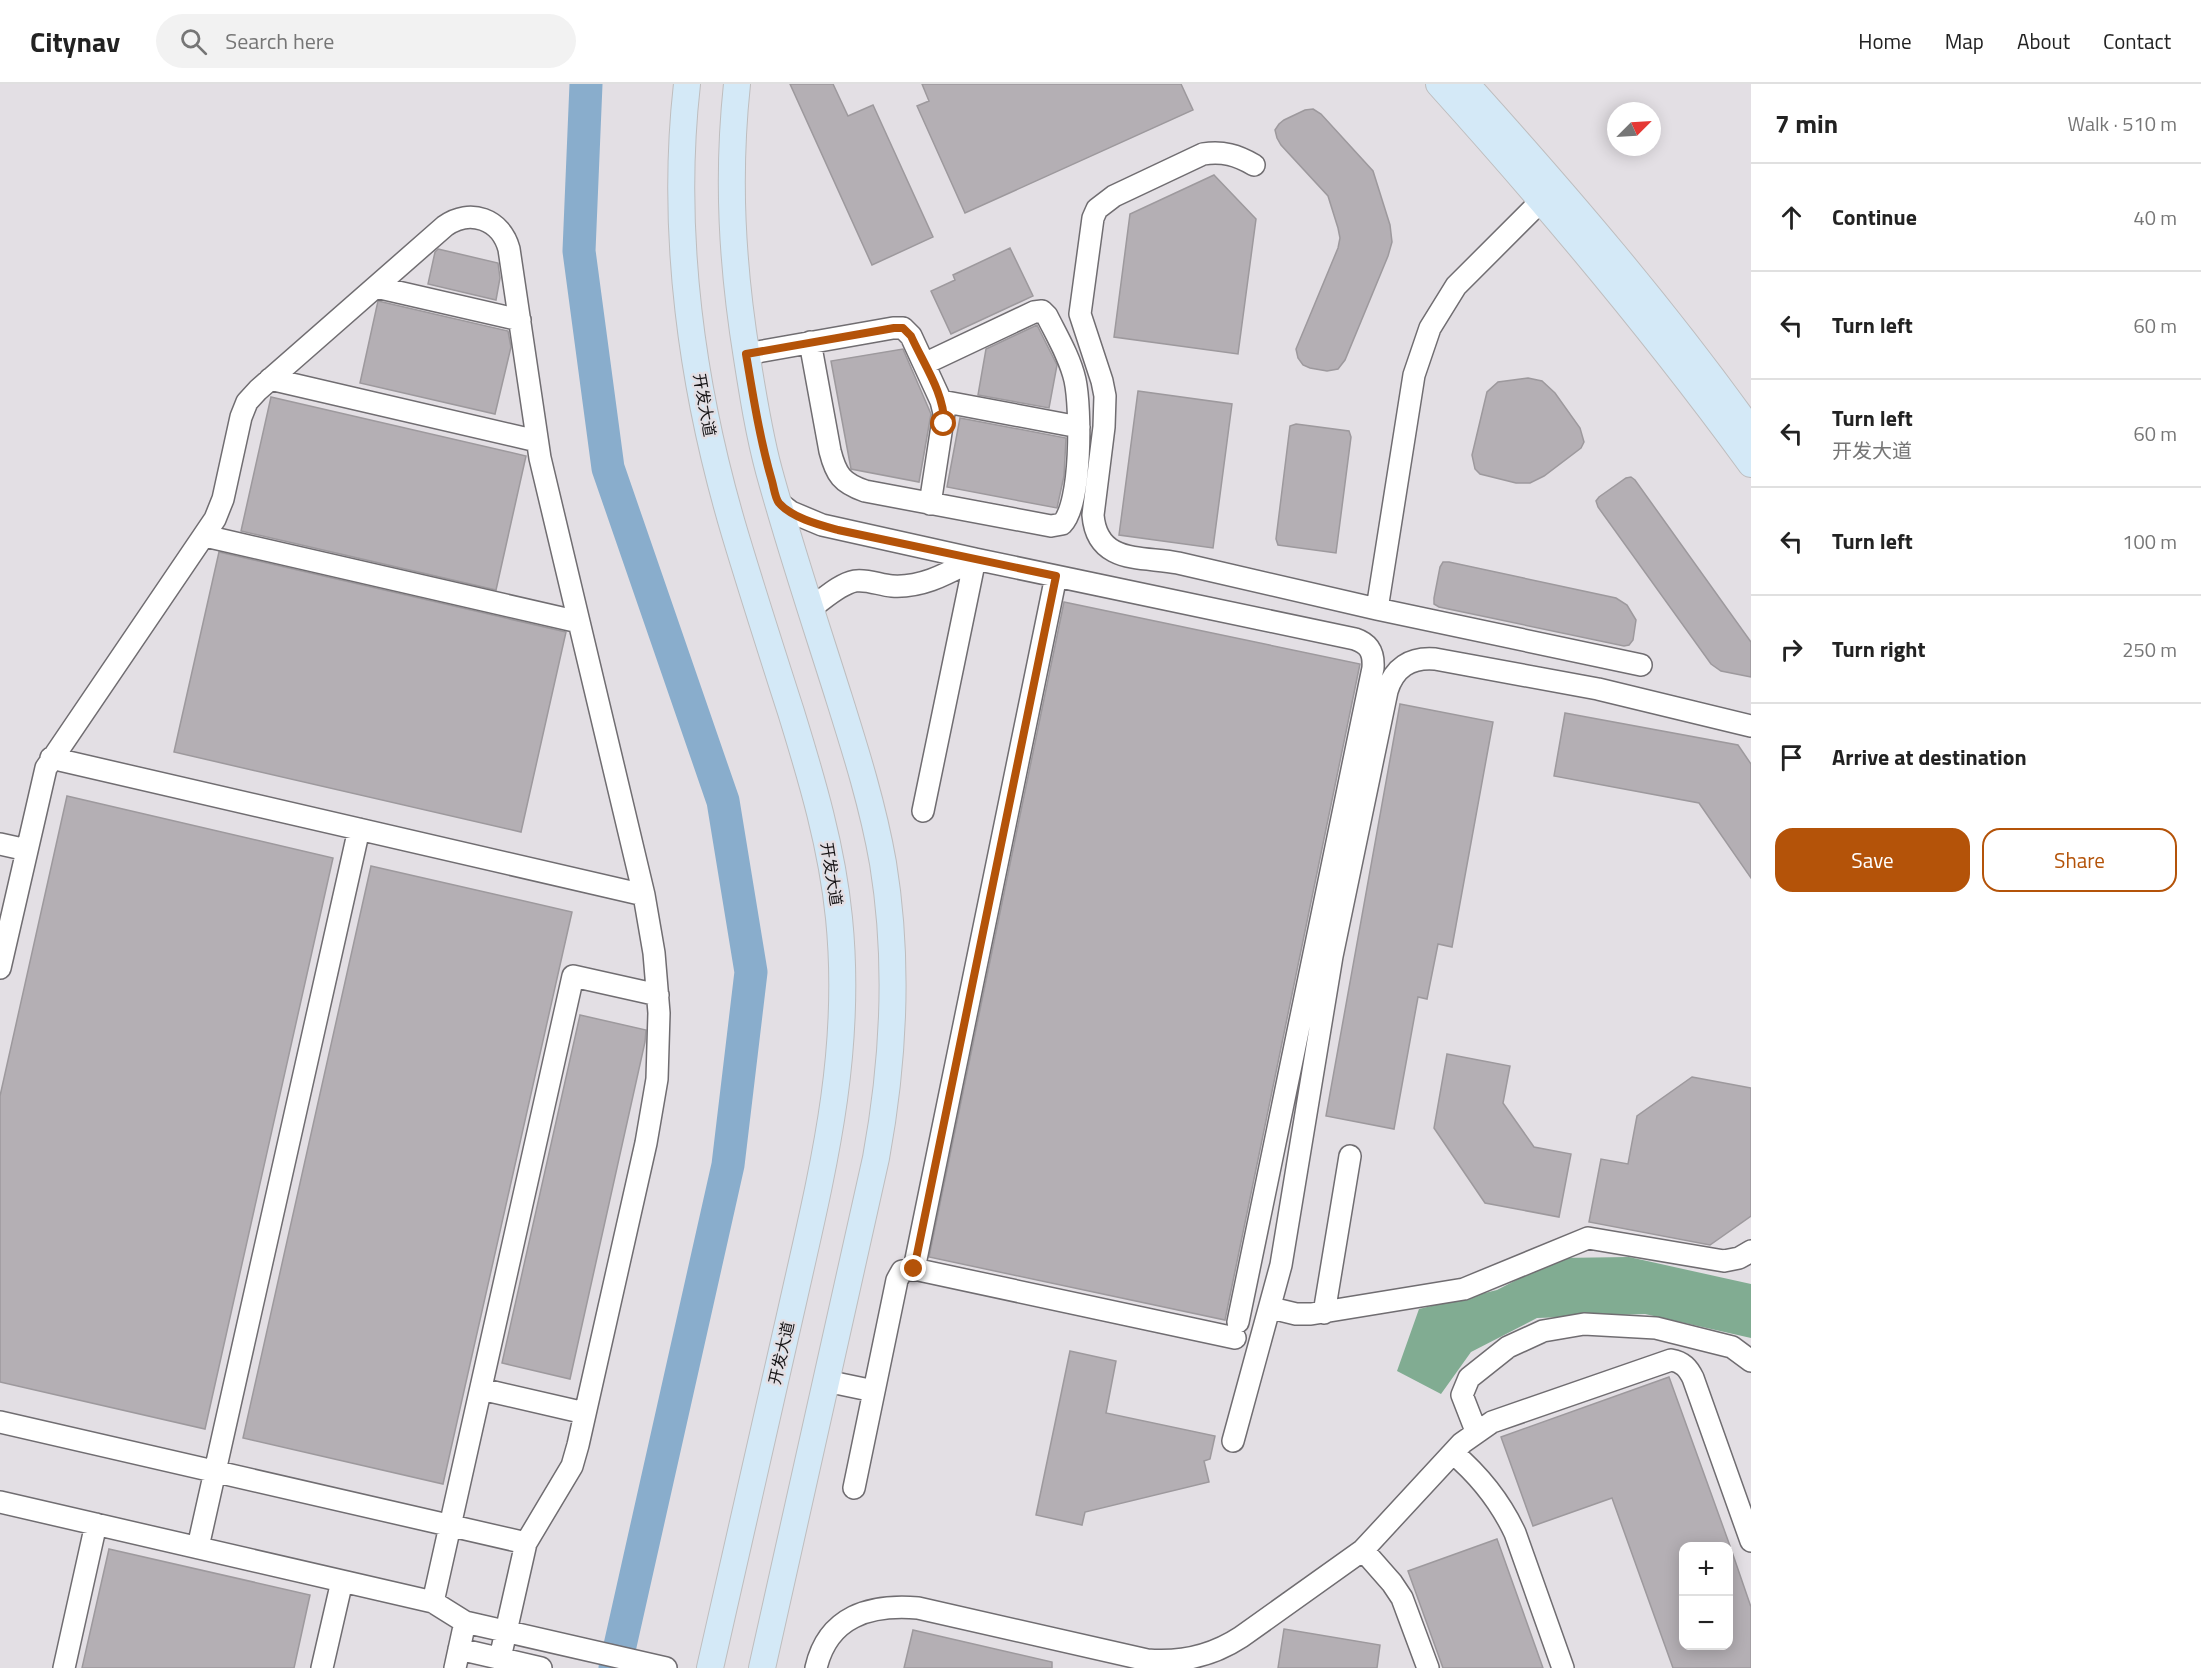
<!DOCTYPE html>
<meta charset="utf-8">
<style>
body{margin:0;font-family:"Titillium Web","Noto Sans SC",sans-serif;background:#f2f2f2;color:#222}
.controls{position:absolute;right:18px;bottom:18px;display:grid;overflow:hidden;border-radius:12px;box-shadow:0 3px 15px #0003}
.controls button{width:54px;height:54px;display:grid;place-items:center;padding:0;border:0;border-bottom:2px solid #e0e0e0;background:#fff;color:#222;font:30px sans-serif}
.compass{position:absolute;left:1607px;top:18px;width:54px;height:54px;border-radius:50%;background:#fff;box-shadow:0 3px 15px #0003;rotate:66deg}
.stop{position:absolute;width:18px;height:18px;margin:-14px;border:4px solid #b45309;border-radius:50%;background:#fff}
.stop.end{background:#b45309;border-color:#fff;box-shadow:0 2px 6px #0008}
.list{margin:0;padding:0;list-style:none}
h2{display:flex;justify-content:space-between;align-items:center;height:78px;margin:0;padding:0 24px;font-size:26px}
h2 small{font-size:20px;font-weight:400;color:#767676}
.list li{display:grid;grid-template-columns:39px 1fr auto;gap:18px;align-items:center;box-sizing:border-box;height:108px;padding:0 24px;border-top:2px solid #e0e0e0}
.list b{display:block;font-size:22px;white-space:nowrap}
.list p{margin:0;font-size:20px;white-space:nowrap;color:#767676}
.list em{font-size:20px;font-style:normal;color:#767676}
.actions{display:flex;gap:12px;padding:18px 24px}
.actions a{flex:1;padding:14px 0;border:2px solid #b45309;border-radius:18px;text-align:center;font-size:21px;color:#b45309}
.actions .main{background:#b45309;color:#fff}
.icon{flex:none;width:33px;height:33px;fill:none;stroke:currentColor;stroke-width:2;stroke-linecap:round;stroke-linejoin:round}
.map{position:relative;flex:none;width:1751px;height:1584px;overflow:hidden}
header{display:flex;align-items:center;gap:36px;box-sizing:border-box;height:84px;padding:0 30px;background:#fff;border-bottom:2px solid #e0e0e0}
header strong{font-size:28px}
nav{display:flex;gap:33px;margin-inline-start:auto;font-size:21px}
.search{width:420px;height:54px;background:#f2f2f2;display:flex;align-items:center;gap:15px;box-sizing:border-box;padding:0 21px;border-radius:33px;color:#767676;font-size:22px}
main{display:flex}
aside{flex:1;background:#fff}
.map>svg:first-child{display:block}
.forest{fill:#81ac92}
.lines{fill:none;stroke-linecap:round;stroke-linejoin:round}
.river{stroke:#89adcc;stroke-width:33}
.building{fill:#b4afb4;stroke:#9d999d;stroke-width:1.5}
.minor-casing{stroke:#706d71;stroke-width:24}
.major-casing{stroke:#bebdbe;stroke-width:28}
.minor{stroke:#fff;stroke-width:21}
.major{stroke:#d4e9f7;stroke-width:26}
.route{stroke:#b45309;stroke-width:8}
.labels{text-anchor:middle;stroke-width:5;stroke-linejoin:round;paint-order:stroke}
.street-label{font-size:16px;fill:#171517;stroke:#e3dfe4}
</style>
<header>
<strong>Citynav</strong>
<div class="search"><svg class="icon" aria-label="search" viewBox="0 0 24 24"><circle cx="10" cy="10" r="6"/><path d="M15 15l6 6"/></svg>Search here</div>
<nav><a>Home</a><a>Map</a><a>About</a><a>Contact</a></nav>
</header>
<main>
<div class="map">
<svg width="1751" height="1584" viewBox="0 0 1751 1584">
<rect width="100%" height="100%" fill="#e3dfe4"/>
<path class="forest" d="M1629,1173L1751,1200V1254L1645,1230L1537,1234L1471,1268L1441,1310L1397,1287L1419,1225L1497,1206L1559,1174Z"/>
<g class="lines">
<path class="river" d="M586,0L579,167L608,384L723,717L751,888L728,1081L615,1584"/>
</g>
<path class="building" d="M790,0H833L848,32L873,21L933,153L872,181Z
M922,0H1181L1193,26L965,129L917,22L929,17Z
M1313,25L1321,30L1373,87L1390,141L1392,158L1388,172L1345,276L1338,285L1327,287L1310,284L1303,281L1298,274L1296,265L1338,164L1340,154L1338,144L1328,112L1281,61L1277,54L1275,46L1279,40L1284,36L1305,26Z
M1214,91L1256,135L1238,270L1114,253L1130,130Z
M1010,164L1033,212L951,250L931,207L955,196L953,191Z
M438,165L498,179L500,194L496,216L428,200L435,168Z
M378,217L508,247L511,263L495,330L360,299Z
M1037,241L1057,281L1049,324L978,311L986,265Z
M903,265L931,330L919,398L851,385L831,277Z
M1528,294L1542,297L1555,309L1580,344L1584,358L1581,364L1544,392L1530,399H1516L1480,390L1475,385L1472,371L1487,308L1498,298Z
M1138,307L1232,320L1213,464L1119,451Z
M271,313L526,372L496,506L241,447Z
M960,334L1066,354L1064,392L1057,424L947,403Z
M1296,340L1349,347L1351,353L1336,469L1278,461L1276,455L1290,342Z
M1631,393L1635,396L1751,558V593L1721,587L1711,580L1598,423L1596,417L1599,413L1626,394Z
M219,468L566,548L521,748L174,668Z
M1443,478H1449L1616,514L1627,521L1636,536L1633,556L1629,561L1624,562L1439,523L1434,520V514L1440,483Z
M1064,518L1360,580L1225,1236L929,1173Z
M1400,620L1493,638L1452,863L1438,860L1427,915L1418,913L1394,1045L1326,1032Z
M1565,629L1738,661L1751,680V794L1699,719L1554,692Z
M67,712L333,774L205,1345L0,1298V1012Z
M371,782L572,828L443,1400L243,1354Z
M580,931L646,946L645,958L570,1295L502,1279Z
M1447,970L1510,982L1503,1019L1534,1063L1571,1070L1559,1133L1485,1119L1434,1044Z
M1692,993L1751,1004V1132L1710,1161L1589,1138L1601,1075L1628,1080L1637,1032Z
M1070,1267L1116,1277L1106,1329L1215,1352L1210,1375L1204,1377L1209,1398L1085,1428L1082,1441L1036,1431Z
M1669,1293L1730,1462H1683V1562H1728V1466L1731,1465L1751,1523V1584H1673L1612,1414L1533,1442L1501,1353Z
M1497,1455L1543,1584H1443L1408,1487Z
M109,1465L310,1511L294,1584H82Z
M1284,1545L1380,1561L1377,1584H1278Z
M913,1546L1052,1578V1584H904Z"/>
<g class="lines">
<g class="minor-casing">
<path id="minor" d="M1254,81C1237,71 1223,67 1203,70L1114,112L1097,125L1093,134L1080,230L1102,297L1105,312L1104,343L1093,431C1097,481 1143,472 1178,479L1377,525L1641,581
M376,203L520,236
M810,258L830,367C836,391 842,399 865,407L1051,442L1062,440C1082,420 1081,324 1075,296C1070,274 1057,252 1047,232L1042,227L1034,228L924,280
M746,270L893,244H903L911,252L941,317L944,329L930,420
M270,295L537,357
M941,317L1079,343
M778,418L791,428L822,441L975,475
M205,452L579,538
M811,524C823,516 839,500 855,497C867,495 880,501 892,502C923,504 948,489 975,475
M1377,525L1414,291L1430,244L1456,202L1553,105
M51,674L644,811
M923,727L975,475L1355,555C1370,560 1374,569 1373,584L1238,1238
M0,760L27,766
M0,884L46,684L215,435L223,415L241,333L247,318L258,306L445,142C470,124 501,135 509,165L540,374L644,811L654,869L659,929L657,995L646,1059L578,1361L572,1382L526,1459L500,1574
M914,1185L1056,492
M1271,1224L1296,1230H1311L1464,1205L1588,1154L1724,1177L1739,1174L1751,1167
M1324,1229L1350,1072
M826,1297L874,1307
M481,1305L585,1329
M0,1338L526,1459
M1476,1347L1462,1311L1469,1294L1508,1263L1543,1247L1584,1240L1656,1244L1732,1263L1751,1277
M1233,1357L1281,1181L1332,872L1387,607C1394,584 1410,573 1435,575L1598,605L1751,642
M1453,1369C1480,1392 1500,1417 1515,1449L1563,1584
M854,1404L897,1196L902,1187L914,1185L1235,1254
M0,1418L433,1518L465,1538L455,1584
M198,1463L359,745
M1363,1466L1392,1499L1402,1514L1428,1584
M433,1518L573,892L658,911
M465,1538L666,1584
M459,1565L541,1584
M64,1584L96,1440
M322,1584L342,1497
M816,1584C828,1532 870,1520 918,1524L1147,1576C1182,1579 1212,1572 1241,1553L1363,1466L1462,1359L1492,1338L1671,1276C1683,1278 1688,1284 1693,1294L1751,1457"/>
</g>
<g class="major-casing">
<path id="major" d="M687,0C670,149 692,306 735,450C753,510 772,569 791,628C812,696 832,763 839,834C853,973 821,1093 791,1227C764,1346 737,1465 710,1584
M737,0C727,94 732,181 747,274C753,312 759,350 769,387C790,464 815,538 839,614C856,668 873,722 883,779C899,877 894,976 876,1074L762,1584
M1439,0C1549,122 1654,247 1751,380
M1466,0C1566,111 1664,225 1751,347"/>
</g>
<use href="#minor" class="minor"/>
<use href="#major" class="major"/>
</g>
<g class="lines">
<path class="route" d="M914,1185L1056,492L838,446C820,441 792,434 779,419C775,414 774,404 772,397C760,356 753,312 746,270L894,244H903L911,252C923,279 945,310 944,340"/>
</g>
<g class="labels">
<g class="street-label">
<text transform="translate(705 321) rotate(80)" y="6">开发大道</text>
<text transform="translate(832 790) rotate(81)" y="6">开发大道</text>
<text transform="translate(781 1269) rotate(-77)" y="6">开发大道</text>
</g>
</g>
</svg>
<div class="controls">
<button>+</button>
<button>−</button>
</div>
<svg class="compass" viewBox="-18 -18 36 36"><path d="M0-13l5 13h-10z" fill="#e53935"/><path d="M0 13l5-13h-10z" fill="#767676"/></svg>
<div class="stop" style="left:944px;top:340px"></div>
<div class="stop end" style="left:914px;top:1185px"></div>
</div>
<aside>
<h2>7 min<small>Walk · 510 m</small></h2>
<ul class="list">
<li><svg class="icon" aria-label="ahead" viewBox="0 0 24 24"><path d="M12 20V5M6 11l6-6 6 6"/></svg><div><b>Continue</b></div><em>40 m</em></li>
<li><svg class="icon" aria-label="left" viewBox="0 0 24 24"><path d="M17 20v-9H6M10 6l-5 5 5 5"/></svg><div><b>Turn left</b></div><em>60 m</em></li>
<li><svg class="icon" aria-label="left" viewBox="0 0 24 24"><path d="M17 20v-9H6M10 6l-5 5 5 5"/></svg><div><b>Turn left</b><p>开发大道</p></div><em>60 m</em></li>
<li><svg class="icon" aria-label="left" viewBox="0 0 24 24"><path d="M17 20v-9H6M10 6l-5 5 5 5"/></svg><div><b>Turn left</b></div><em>100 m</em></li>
<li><svg class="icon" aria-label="right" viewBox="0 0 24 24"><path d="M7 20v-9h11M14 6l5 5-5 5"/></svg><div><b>Turn right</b></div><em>250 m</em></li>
<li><svg class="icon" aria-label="arrive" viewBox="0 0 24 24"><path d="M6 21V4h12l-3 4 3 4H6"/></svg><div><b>Arrive at destination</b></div></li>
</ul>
<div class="actions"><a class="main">Save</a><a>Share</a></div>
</aside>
</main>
